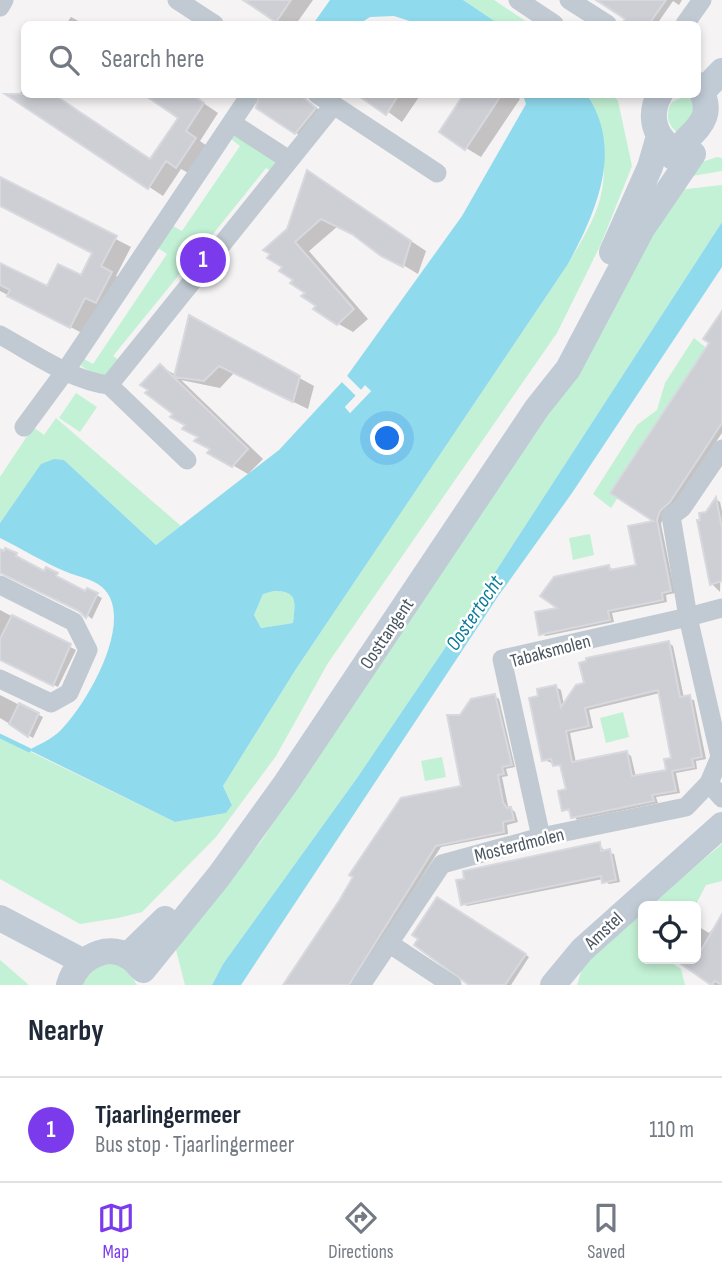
<!DOCTYPE html>
<meta charset="utf-8">
<style>
body{margin:0;font-family:"Sofia Sans Condensed",sans-serif;background:#f2f2f3;color:#1f2937}
.controls{position:absolute;right:21px;bottom:21px;display:grid;overflow:hidden;border-radius:10px;box-shadow:0 4px 10px #0003}
.controls button{width:63px;height:63px;display:grid;place-items:center;padding:0;border:0;border-bottom:2px solid #e0e1e3;background:#fff;color:#1f2937;font:35px sans-serif}
.you{position:absolute;left:388px;top:439px;width:24px;height:24px;margin:-18px;border:5px solid #fff;border-radius:50%;background:#1a73e8;box-shadow:0 0 0 10px #1a73e833}
.badge{display:grid;place-items:center;width:46px;height:46px;border-radius:50%;background:#7c3aed;color:#fff;font-size:23px;font-weight:700}
.pin{position:absolute;translate:-50% -50%;border:4px solid #fff;box-shadow:0 2px 7px #0006}
.list{margin:0;padding:0;list-style:none}
h2{display:flex;justify-content:space-between;align-items:center;height:91px;margin:0;padding:0 28px;font-size:30px}
h2 small{font-size:23px;font-weight:400;color:#747a83}
.list li{display:grid;grid-template-columns:46px 1fr auto;gap:21px;align-items:center;box-sizing:border-box;height:105px;padding:0 28px;border-top:2px solid #e0e1e3}
.list b{display:block;font-size:26px;white-space:nowrap}
.list p{margin:0;font-size:23px;white-space:nowrap;color:#747a83}
.list em{font-size:23px;font-style:normal;color:#747a83}
.icon{flex:none;width:38px;height:38px;fill:none;stroke:currentColor;stroke-width:2;stroke-linecap:round;stroke-linejoin:round}
.map{position:relative;flex:none;width:722px;height:985px;overflow:hidden}
.search{position:absolute;background:#fff;box-shadow:0 4px 10px #0003;left:21px;right:21px;top:21px;height:77px;display:flex;align-items:center;gap:18px;box-sizing:border-box;padding:0 24px;border-radius:10px;color:#747a83;font-size:26px}
.sheet{height:196px;background:#fff}
nav{display:flex;justify-content:space-around;align-items:center;box-sizing:border-box;height:98px;border-top:2px solid #e0e1e3;background:#fff;font-size:19px;color:#747a83}
nav a{display:grid;justify-items:center;gap:4px}
nav .on{color:#7c3aed}
.map>svg:first-child{display:block}
.green{fill:#c3f1d5}
.water{fill:#90daee;fill-rule:evenodd}
.pier{fill:#f5f3f3}
.shadow{fill:#0003;fill-rule:evenodd}
.lines{fill:none;stroke-linecap:round;stroke-linejoin:round}
.stream{stroke:#90daee;stroke-width:4.5}
.building{fill:#cdcfd5;stroke:#d7d9de;stroke-width:2;fill-rule:evenodd}
.street{stroke:#c1cad2;stroke-width:19}
.secondary{stroke:#c1cbd6;stroke-width:26}
.labels{text-anchor:middle;stroke-width:5;stroke-linejoin:round;paint-order:stroke}
.street-label{font-size:19px;fill:#4a5661;stroke:#fff}
.water-label{font-size:21px;font-style:italic;fill:#0c7c9b;stroke:#fff}
</style>
<div class="map">
<svg width="722" height="985" viewBox="0 0 722 985">
<rect width="100%" height="100%" fill="#f5f3f3"/>
<path class="green" d="M463,0H494L530,24H499Z
M587,95H613L618,101L632,166L601,244L557,333L328,663L276,756L216,837L142,912L118,918L80,924L0,879V737L175,822L226,813L232,804L223,786L296,669L568,264C581,241 598,216 602,190C607,164 602,116 587,95Z
M683,97L691,99L699,106L679,134C668,126 664,114 672,102Z
M236,132L283,163L275,173L266,168L201,249L209,255L196,271L187,265L113,356L122,362L105,380L81,366L84,359L93,364L167,254L158,248L173,226L182,231L240,146L231,139Z
M717,157L722,158V171L686,177L696,164Z
M722,185V222L470,611L357,778L223,964L212,985H185L174,942L260,843L402,629L678,190Z
M694,338L704,346L710,355L611,508L593,494L637,425L657,410L665,383Z
M76,393L97,407L80,432L59,418Z
M56,418L181,526L156,545L64,460L41,465L0,523V477L33,427L44,435Z
M590,534L594,555L573,560L569,538Z
M274,591C299,591 295,603 293,623L261,628L254,615L263,594Z
M623,712L629,737L606,743L600,718Z
M442,757L446,777L425,781L421,761Z
M722,844V881L706,885L695,906H648Z
M643,910V959H666L681,969L685,985H577L583,966Z
M0,960L29,985H0Z
M117,964L128,970L137,985H81L98,965Z"/>
<path class="water" d="M330,0H463L499,24H419L394,16L370,17L359,24H313Z
M523,95H587C624,150 596,212 568,264L296,669L223,786L232,805L226,813L175,822L29,750C40,744 52,739 61,730C87,704 137,618 102,587C92,578 74,576 62,570C41,561 21,548 0,538V523L41,464L54,459L64,460L156,545L279,450L342,382L356,396L345,407L350,413L371,391L365,386L361,390L347,376L462,216L526,104ZM274,591C299,591 295,603 293,623L261,628L254,615L263,594Z
M722,222V267L572,493L499,595L241,985H212L223,964L357,778L470,611Z"/>
<path class="pier" d="M347,376L361,390L365,385L371,391L350,413L345,407L356,395L342,382L344,379L359,395L350,408L366,391L359,393L344,379Z"/>
<path class="shadow" d="M256,0H313L296,24L277,21L253,4Z
M605,0H682L679,5L673,1L657,24H636L606,5Z
M71,17L84,24H66Z
M24,87V94L152,161L181,117L190,94L218,113L200,141L210,148L192,175L181,169L163,196L16,100Z
M298,94L330,118L311,142L296,133Z
M364,94H421L402,122Z
M466,94H513L520,99L481,157L466,148Z
M0,179L131,247L116,276L127,282L86,335L0,291V264L48,289L82,277L94,254L0,206Z
M322,182L426,251L418,274L338,226L309,251L368,319L353,332L337,323L285,267L288,230Z
M722,314V433L674,504L664,513L661,524L675,593L666,595L667,602L612,613L614,622L546,636L541,634L561,608L609,567L614,570L638,566L630,528L658,522L612,493L712,343Z
M190,318L314,386L308,409L234,373L220,388L181,380L263,459L248,474L210,452L213,449L176,413L160,405L163,401L161,367L176,375Z
M716,499L720,502L722,511L720,592L711,583L707,513Z
M0,551L16,555L21,558L20,560L45,573L47,570L86,593L87,590L102,598L92,619L82,611L0,572Z
M0,610L76,650L58,687L0,658Z
M669,643L673,646L684,698L694,700L706,759L696,761L697,769L676,773L680,793L656,797L658,803L577,820L571,812L563,809L568,791L563,767L544,760L540,697L556,687L561,690L564,705ZM660,693L673,759L668,771L636,777L631,756L627,753L576,763L570,733L593,728L589,710Z
M0,695L43,717L33,738L0,718Z
M494,696L499,699L515,767L506,769L508,776L502,777L508,806L515,812L518,822L507,825L508,834L441,847L353,985H292L463,787L461,717Z
M599,844L605,852L614,854L620,882L609,884L603,879L467,906L462,903Z
M438,899L529,957L511,985H473Z
M722,918V985H714L678,959H696V925L709,933Z"/>
<g class="lines">
<path class="stream" d="M0,736L29,750"/>
</g>
<path class="building" d="M243,0H291L276,22Z
M596,0H666L649,24H622L625,19Z
M5,94H53L150,159L178,118L143,94H191L204,103L186,131L196,138L176,168L166,161L148,189Z
M259,94H299L316,108L295,134L256,108Z
M356,94H399L386,115Z
M464,94H502L465,150L439,132Z
M307,170L411,241L403,267L381,256L352,234L321,219L295,242L354,309L337,325L313,309L316,306L301,296L305,293L290,283L293,280L279,271L282,267L267,258L270,254L263,250L287,229Z
M0,177L117,236L101,266L112,272L96,303L85,298L70,328L7,296L10,290L0,285V263L47,286L58,264L81,275L92,253L0,206Z
M722,311V423L670,502L660,511L657,520L671,591L662,593L663,600L608,611L610,620L539,635L535,612L557,608L540,596L554,577L609,565L610,570L636,565L628,526L653,521L610,493L709,343L703,339Z
M189,315L300,376L293,402L219,366L204,381L174,377Z
M160,364L248,449L232,467L207,453L210,449L194,441L198,437L182,429L185,425L170,417L173,414L145,393L148,390L140,385Z
M716,497L722,529V581L710,585L697,520H700L699,513L706,512Z
M5,548L17,553L16,556L44,571L46,567L58,573L56,576L85,591L87,588L98,593L86,618L79,611L0,573V549L4,551Z
M12,615L71,644L53,686L0,660V639Z
M669,641L680,697L690,695L702,757L692,759L694,767L672,771L676,791L652,795L654,801L571,818L569,809L562,811L558,791L566,789L560,765L553,766L551,759L542,761L529,698L538,696L537,689L556,685L561,707L576,685L584,683L579,663L586,661V658ZM658,690L671,758L664,759L666,770L632,776L627,751L572,762L566,731L589,726L585,708Z
M495,694L512,765L502,767L504,774L498,775L503,802L507,808L511,807L514,820L503,822L504,832L436,846L349,985H283L339,901L353,877L349,875L401,798L461,786L447,715H460L471,699Z
M19,703L39,713L28,737L9,724Z
M600,842L601,851L610,849L616,880L602,883L601,876L461,905L456,880L464,879L463,871Z
M437,897L526,954L505,985H469L414,945L418,939L412,935Z
M722,914V985L715,981L711,985L674,959H696Z"/>
<g class="lines">
<path class="street" d="M177,0L214,24
M518,0L554,24
M569,0L607,24
M0,7L4,0
M685,24L702,0
M317,94L437,173
M232,123L289,160
M0,335C33,353 72,381 109,385L333,106
M109,385L187,460
M24,427L66,370L248,98
M722,449L682,508L671,516L688,617L722,608
M0,585L74,622L88,650L69,693L51,703L0,679
M709,783L722,798
M390,944L452,985
M361,985L442,864L541,837L686,807L709,783L720,757L688,617L502,659L541,837"/>
<path class="secondary" d="M704,90L722,71
M660,94C649,113 653,134 670,147
M673,157C684,133 722,124 698,85
M612,252L650,167L659,136
M0,918L82,961
M127,956L165,919
M143,970L219,876L286,783L537,408L568,369L642,229L693,154
M69,985C78,954 117,937 140,967
M553,985L582,950L722,825"/>
</g>
<g class="labels">
<g class="street-label">
<text transform="translate(386 633) rotate(-56)" y="7">Oosttangent</text>
<text transform="translate(550 650) rotate(-15)" y="7">Tabaksmolen</text>
<text transform="translate(519 844) rotate(-14)" y="7">Mosterdmolen</text>
<text transform="translate(603 930) rotate(-43)" y="7">Amstel</text>
</g>
<g class="water-label">
<text transform="translate(474 613) rotate(-56)" y="7">Oostertocht</text>
</g>
</g>
</svg>
<div class="controls">
<button><svg class="icon" aria-label="locate" viewBox="0 0 24 24"><circle cx="12" cy="12" r="6"/><path d="M12 2v4M12 18v4M2 12h4M18 12h4"/></svg></button>
</div>
<div class="you"></div>
<div class="pin badge" style="left:203px;top:260px">1</div>
<div class="search"><svg class="icon" aria-label="search" viewBox="0 0 24 24"><circle cx="10" cy="10" r="6"/><path d="M15 15l6 6"/></svg>Search here</div>
</div>
<section class="sheet">
<h2>Nearby<small></small></h2>
<ul class="list">
<li><span class="badge">1</span><div><b>Tjaarlingermeer</b><p>Bus stop · Tjaarlingermeer</p></div><em>110 m</em></li>
</ul>
</section>
<nav>
<a class="on"><svg class="icon" aria-label="map" viewBox="0 0 24 24"><path d="M3 6l6-2 6 2 6-2v14l-6 2-6-2-6 2zM9 4v14M15 6v14"/></svg>Map</a>
<a><svg class="icon" aria-label="directions" viewBox="0 0 24 24"><path d="M12 3l9 9-9 9-9-9zM9 14v-3h6M13 9l2 2-2 2"/></svg>Directions</a>
<a><svg class="icon" aria-label="saved" viewBox="0 0 24 24"><path d="M7 4h10v16l-5-4-5 4z"/></svg>Saved</a>
</nav>
